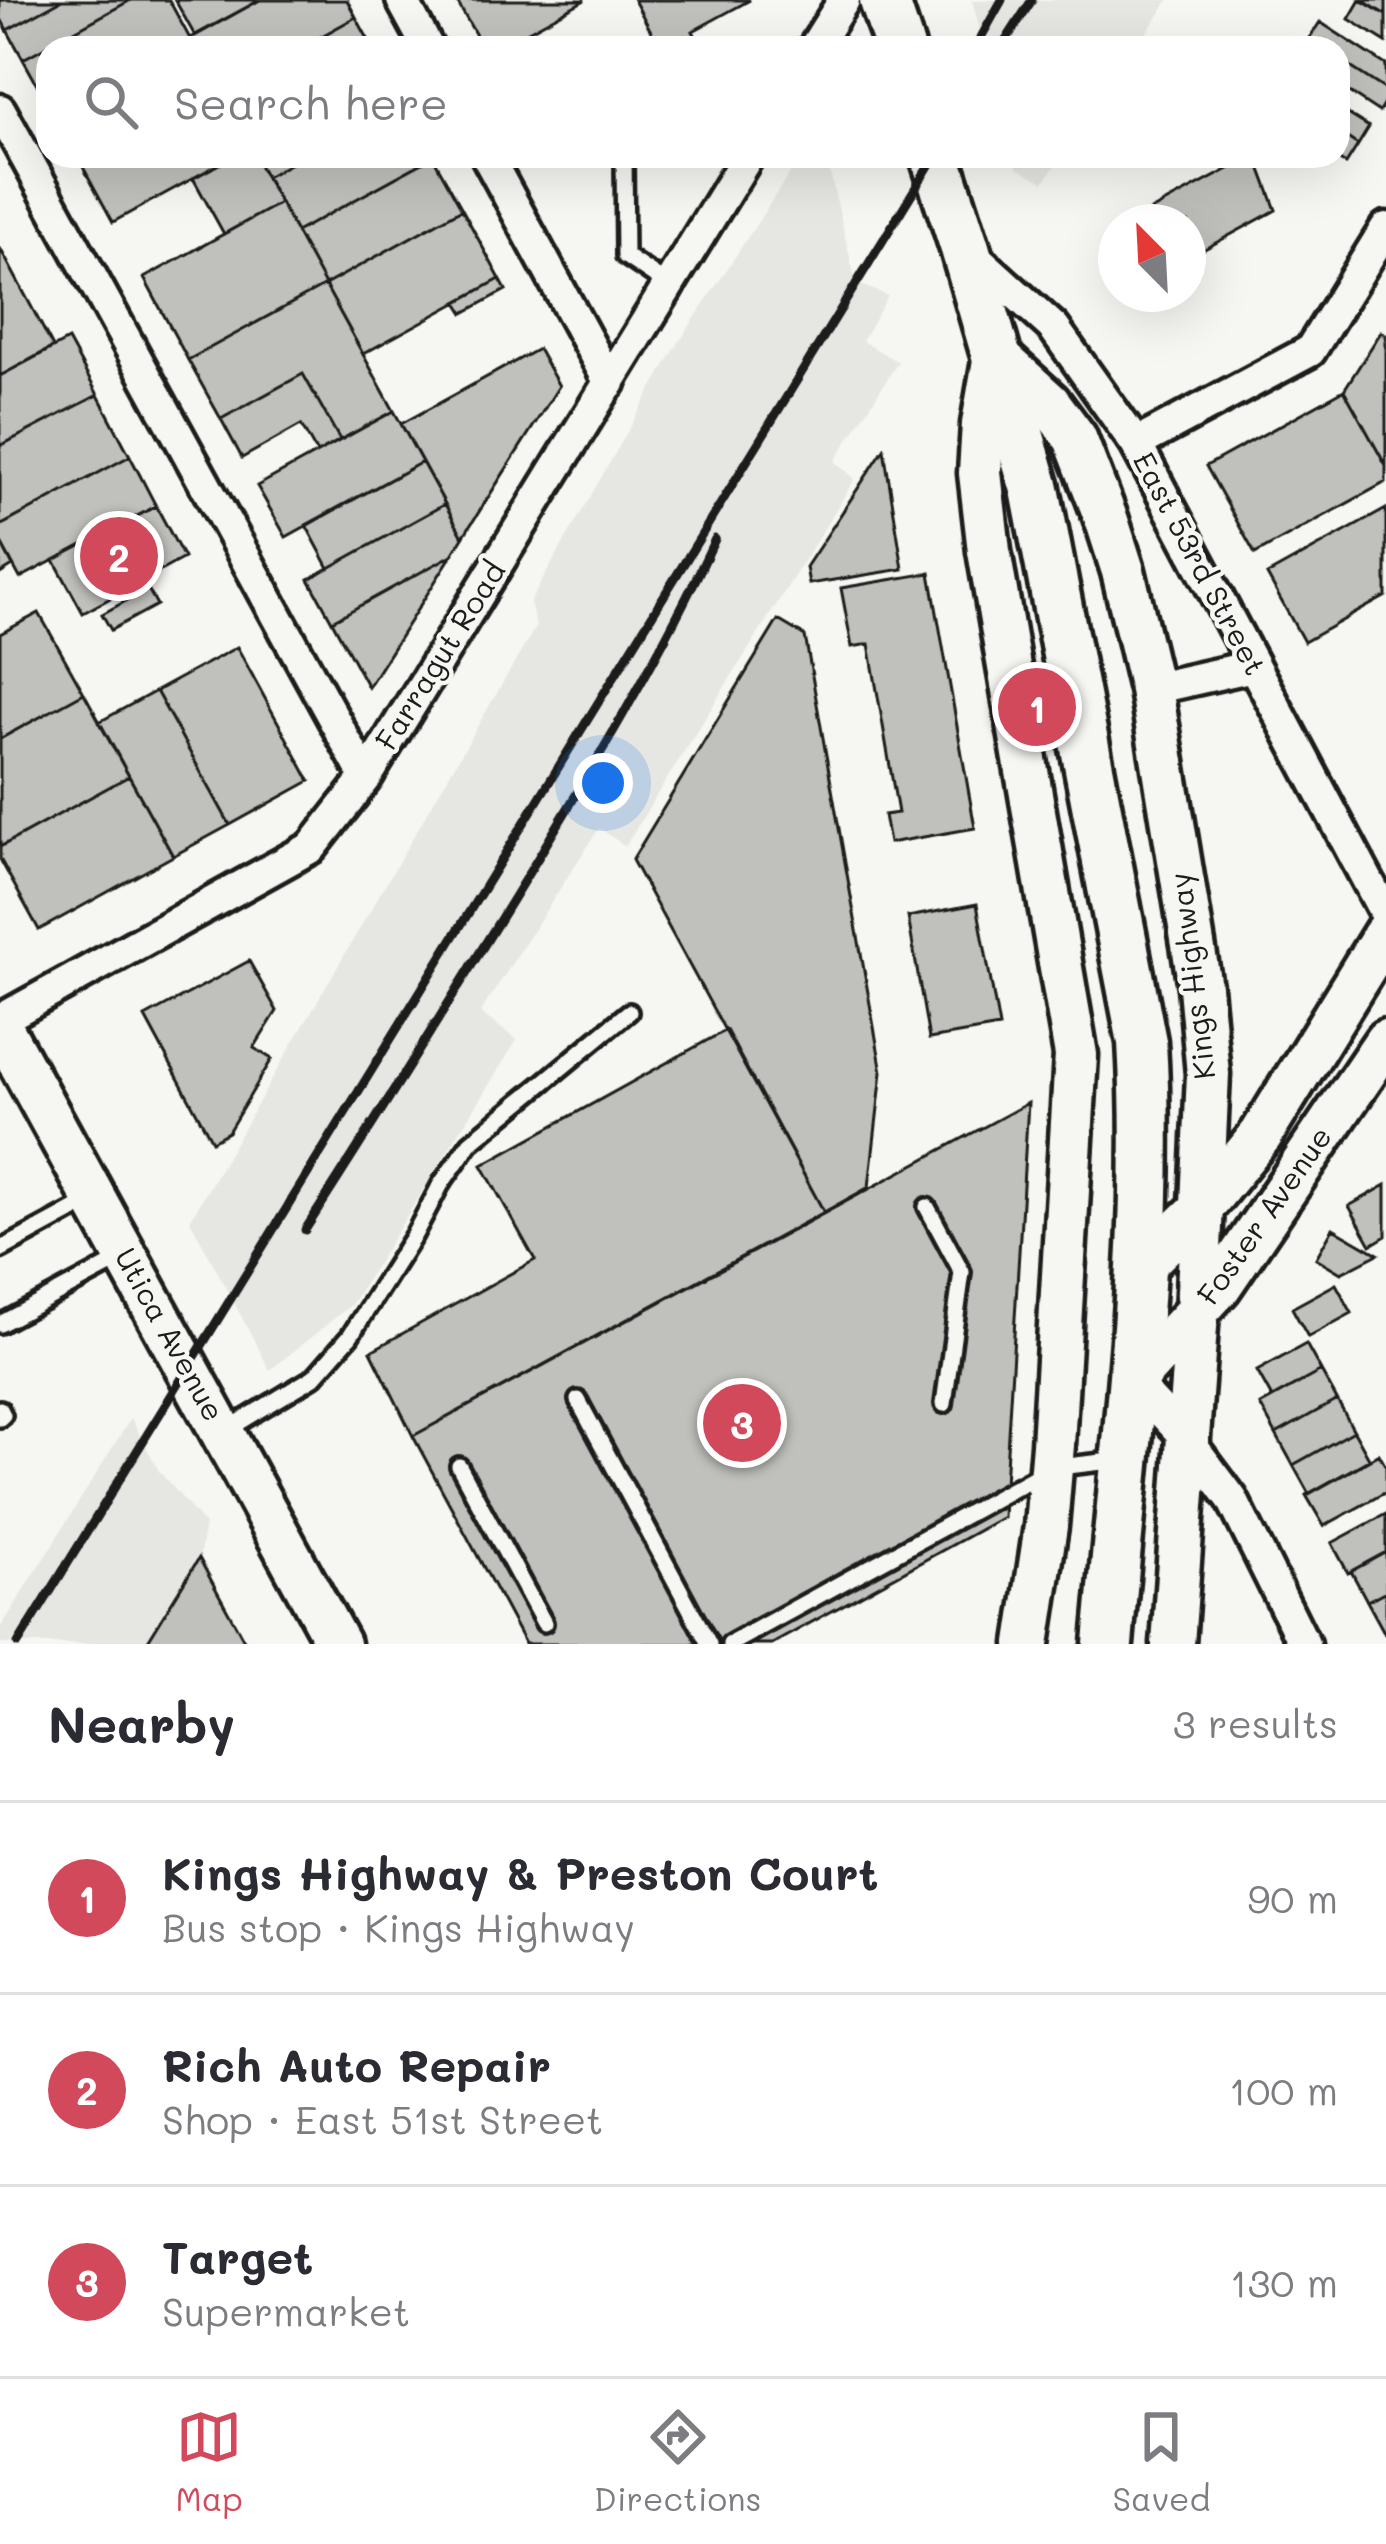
<!DOCTYPE html>
<meta charset="utf-8">
<style>
body{margin:0;font-family:Mali,sans-serif;background:#f7f7f7;color:#2b2b33}
.compass{position:absolute;left:1098px;top:204px;width:108px;height:108px;border-radius:50%;background:#fff;box-shadow:0 12px 48px #0002;rotate:336deg}
.you{position:absolute;left:603px;top:783px;width:42px;height:42px;margin:-30px;border:9px solid #fff;border-radius:50%;background:#1a73e8;box-shadow:0 0 0 18px #1a73e833}
.badge{display:grid;place-items:center;width:78px;height:78px;border-radius:50%;background:#d1495b;color:#fff;font-size:39px;font-weight:700}
.pin{position:absolute;translate:-50% -50%;border:6px solid #fff;box-shadow:0 3px 12px #0006}
.list{margin:0;padding:0;list-style:none}
h2{display:flex;justify-content:space-between;align-items:center;height:156px;margin:0;padding:0 48px;font-size:51px}
h2 small{font-size:39px;font-weight:400;color:#7c7c81}
.list li{display:grid;grid-template-columns:78px 1fr auto;gap:36px;align-items:center;box-sizing:border-box;height:192px;padding:0 48px;border-top:3px solid #e1e1e2}
.list b{display:block;font-size:45px;white-space:nowrap}
.list p{margin:0;font-size:39px;white-space:nowrap;color:#7c7c81}
.list em{font-size:39px;font-style:normal;color:#7c7c81}
.icon{flex:none;width:66px;height:66px;fill:none;stroke:currentColor;stroke-width:2;stroke-linecap:round;stroke-linejoin:round}
.map{position:relative;flex:none;width:1386px;height:1644px;overflow:hidden}
.search{position:absolute;background:#fff;box-shadow:0 12px 48px #0002;left:36px;right:36px;top:36px;height:132px;display:flex;align-items:center;gap:30px;box-sizing:border-box;padding:0 42px;border-radius:36px;color:#7c7c81;font-size:45px}
.sheet{height:732px;background:#fff}
nav{display:flex;justify-content:space-around;align-items:center;box-sizing:border-box;height:168px;border-top:3px solid #e1e1e2;background:#fff;font-size:33px;color:#7c7c81}
nav a{display:grid;justify-items:center;gap:6px}
nav .on{color:#d1495b}
.map>svg:first-child{display:block}
.built{fill:#e6e6e2}
.building{fill:#c0c0bd;stroke:#1c1c1c;stroke-width:3}
.lines{fill:none;stroke-linecap:round;stroke-linejoin:round}
.lane-casing{stroke:#1c1c1c;stroke-width:24}
.street-casing{stroke:#1c1c1c;stroke-width:39}
.secondary-casing{stroke:#1c1c1c;stroke-width:51}
.primary-casing{stroke:#1c1c1c;stroke-width:57}
.lane{stroke:#f6f6f2;stroke-width:15}
.street{stroke:#f6f6f2;stroke-width:30}
.secondary{stroke:#f6f6f2;stroke-width:42}
.primary{stroke:#f6f6f2;stroke-width:48}
.rail{stroke:#1c1c1c;stroke-width:9}
.labels{text-anchor:middle;stroke-width:9;stroke-linejoin:round;paint-order:stroke}
.street-label{font-size:30px;fill:#1c1c1c;stroke:#f6f6f2}
</style>
<div class="map">
<svg width="1386" height="1644" viewBox="0 0 1386 1644">
<rect width="100%" height="100%" fill="#f6f6f2"/>
<filter id="ink" filterUnits="userSpaceOnUse"><feTurbulence type="fractalNoise" baseFrequency=".00833" numOctaves="2"/><feDisplacementMap in="SourceGraphic" scale="24" xChannelSelector="R" yChannelSelector="G"/><feConvolveMatrix kernelMatrix="1 2 1 2 8 2 1 2 1" color-interpolation-filters="sRGB"/></filter>
<g filter="url(#ink)">
<path class="built" d="M972,0H1169L1136,48H985Z
M801,156H826L856,283L888,296L862,341L898,362L835,461L855,479L625,846L599,828L480,1013L517,1040L351,1305L270,1370L190,1220L536,626L530,602L676,347Z
M1014,156H1062L1044,182L1017,168Z
M131,1418L159,1471L205,1525L199,1558L146,1644H0V1629Z"/>
<path class="building" d="M0,0H62L7,30L0,17Z
M62,0H131L23,59L7,30Z
M131,0H169L195,48H48V104L23,59Z
M175,0H260L195,36Z
M260,0H347L356,17L300,48H195L190,38Z
M456,0H585L497,48H483Z
M634,0H750L693,31L702,48H660Z
M1360,0L1386,15V42L1349,19Z
M1362,0H1386V15Z
M356,17L373,48H300Z
M1320,22L1386,65V90L1338,59V48H1320L1308,40Z
M1338,59L1386,90V100L1379,112L1338,85Z
M1338,108L1369,127L1358,145L1338,132Z
M1338,132L1358,145L1346,164L1333,156H1338Z
M77,156H234L113,222Z
M234,156H254L280,203L224,234L193,178Z
M254,156H304L266,177Z
M304,156H433V157L296,232L266,177Z
M1253,156H1256L1276,210L1188,258V222H1130Z
M433,157L462,209L325,285L296,232Z
M280,203L325,285L188,360L144,278Z
M462,209L500,279L363,354L325,285Z
M0,248L53,347L0,376Z
M500,279L506,290L464,313L457,302Z
M325,285L394,411L340,440L303,374L221,419L188,360Z
M1381,332L1386,335V466L1344,390Z
M68,340L98,395L0,446V376Z
M538,349L559,386L463,537L401,424Z
M303,374L340,440L317,453L301,425L242,458L221,419Z
M1344,390L1386,466V482L1255,554L1206,466Z
M98,395L130,456L0,526V446Z
M394,411L422,462L286,537L257,486Z
M884,449L903,569L809,584L806,567Z
M130,456L156,506L20,578L0,541V526Z
M422,462L445,504L329,568L306,525Z
M445,504L463,537L452,555L332,621L309,579Z
M156,506L184,558L83,613L54,560Z
M1386,509V596L1304,642L1267,575Z
M0,541L13,566L0,574Z
M452,555L368,687L332,621Z
M930,573L975,828L889,843L884,815L898,813L869,644L852,647L841,588Z
M148,589L157,605L111,630L102,614Z
M39,613L84,693L0,739V634Z
M778,620L805,636L882,1072L869,1187L824,1212L632,860Z
M237,647L310,781L230,825L156,691Z
M156,691L230,825L173,856L99,722Z
M84,693L129,776L0,847V739Z
M129,776L173,856L39,930L0,859V847Z
M977,904L999,1027L929,1039L908,917Z
M249,961L277,1011L254,1048L272,1059L228,1132L212,1141L145,1017Z
M726,1030L824,1212L413,1436L371,1351L535,1260L482,1165Z
M1028,1103L1003,1517L772,1644H525L413,1436Z
M1386,1185V1236L1371,1245L1349,1206Z
M1333,1228L1378,1254L1341,1273L1316,1258Z
M1336,1284L1352,1313L1308,1337L1292,1308Z
M1306,1344L1321,1371L1272,1398L1257,1371Z
M1321,1371L1337,1400L1276,1434L1260,1405Z
M1337,1400L1354,1431L1293,1465L1276,1434Z
M1354,1431L1370,1460L1309,1494L1293,1465Z
M1379,1454L1386,1467V1492L1324,1526L1306,1495Z
M1386,1514V1552L1348,1573L1332,1543Z
M1386,1552V1591L1367,1601L1351,1571Z
M199,1558L246,1644H146Z
M1386,1591V1634H1385L1367,1601Z"/>
<g class="lines">
<g class="lane-casing">
<path id="lane" d="M624,156L625,256L668,285
M927,1207L962,1272L944,1404
M0,1250L92,1200
M0,1324L123,1258
M578,1400L709,1644
M0,1409L3,1415L0,1418
M225,1431L314,1377L350,1336L414,1235L441,1184L470,1143L629,1012
M459,1466L544,1623
M730,1644L1051,1468L1119,1460"/>
</g>
<g class="street-casing">
<path id="street" d="M402,0L428,48
M814,48L844,0
M0,110L366,778
M487,156L610,383
M970,252L1054,328L1136,444L1386,915
M1136,444L1310,351L1386,228
M1151,689L1253,666
M0,1020L312,847L366,778L748,156
M1133,1381L1187,1439L1232,1499L1304,1644"/>
</g>
<g class="secondary-casing">
<path id="secondary" d="M995,354L1049,403L1075,438L1107,521L1123,571L1151,689L1200,987L1208,1074L1197,1313L1173,1644
M995,355L983,424L980,473L989,551L1076,1055L1053,1445L1046,1526L1028,1644
M0,1026L338,1644
M1142,1266L1201,1209L1261,1135L1386,932
M1133,1381L1220,1286L1386,1041"/>
</g>
<g class="primary-casing">
<path id="primary" d="M884,0L900,48
M935,156L965,248L1035,489L1142,1042C1154,1243 1125,1444 1108,1644"/>
</g>
<use href="#lane" class="lane"/>
<use href="#street" class="street"/>
<use href="#secondary" class="secondary"/>
<use href="#primary" class="primary"/>
<path class="rail" d="M975,48L1002,0
M1001,48L1032,0
M305,1230C383,1110 458,988 533,866C598,759 662,653 715,539
M18,1644L935,156"/>
</g>
</g>
<g class="labels">
<g class="street-label">
<text transform="translate(1199 564) rotate(62)" y="10">East 53rd Street</text>
<text transform="translate(441 656) rotate(-58)" y="10">Farragut Road</text>
<text transform="translate(1193 976) rotate(-97)" y="10">Kings Highway</text>
<text transform="translate(1265 1216) rotate(-55)" y="10">Foster Avenue</text>
<text transform="translate(169 1335) rotate(61)" y="10">Utica Avenue</text>
</g>
</g>
</svg>
<svg class="compass" viewBox="-18 -18 36 36"><path d="M0-13l5 13h-10z" fill="#e53935"/><path d="M0 13l5-13h-10z" fill="#7c7c81"/></svg>
<div class="you"></div>
<div class="pin badge" style="left:1037px;top:707px">1</div>
<div class="pin badge" style="left:119px;top:556px">2</div>
<div class="pin badge" style="left:742px;top:1423px">3</div>
<div class="search"><svg class="icon" aria-label="search" viewBox="0 0 24 24"><circle cx="10" cy="10" r="6"/><path d="M15 15l6 6"/></svg>Search here</div>
</div>
<section class="sheet">
<h2>Nearby<small>3 results</small></h2>
<ul class="list">
<li><span class="badge">1</span><div><b>Kings Highway &amp; Preston Court</b><p>Bus stop · Kings Highway</p></div><em>90 m</em></li>
<li><span class="badge">2</span><div><b>Rich Auto Repair</b><p>Shop · East 51st Street</p></div><em>100 m</em></li>
<li><span class="badge">3</span><div><b>Target</b><p>Supermarket</p></div><em>130 m</em></li>
</ul>
</section>
<nav>
<a class="on"><svg class="icon" aria-label="map" viewBox="0 0 24 24"><path d="M3 6l6-2 6 2 6-2v14l-6 2-6-2-6 2zM9 4v14M15 6v14"/></svg>Map</a>
<a><svg class="icon" aria-label="directions" viewBox="0 0 24 24"><path d="M12 3l9 9-9 9-9-9zM9 14v-3h6M13 9l2 2-2 2"/></svg>Directions</a>
<a><svg class="icon" aria-label="saved" viewBox="0 0 24 24"><path d="M7 4h10v16l-5-4-5 4z"/></svg>Saved</a>
</nav>
